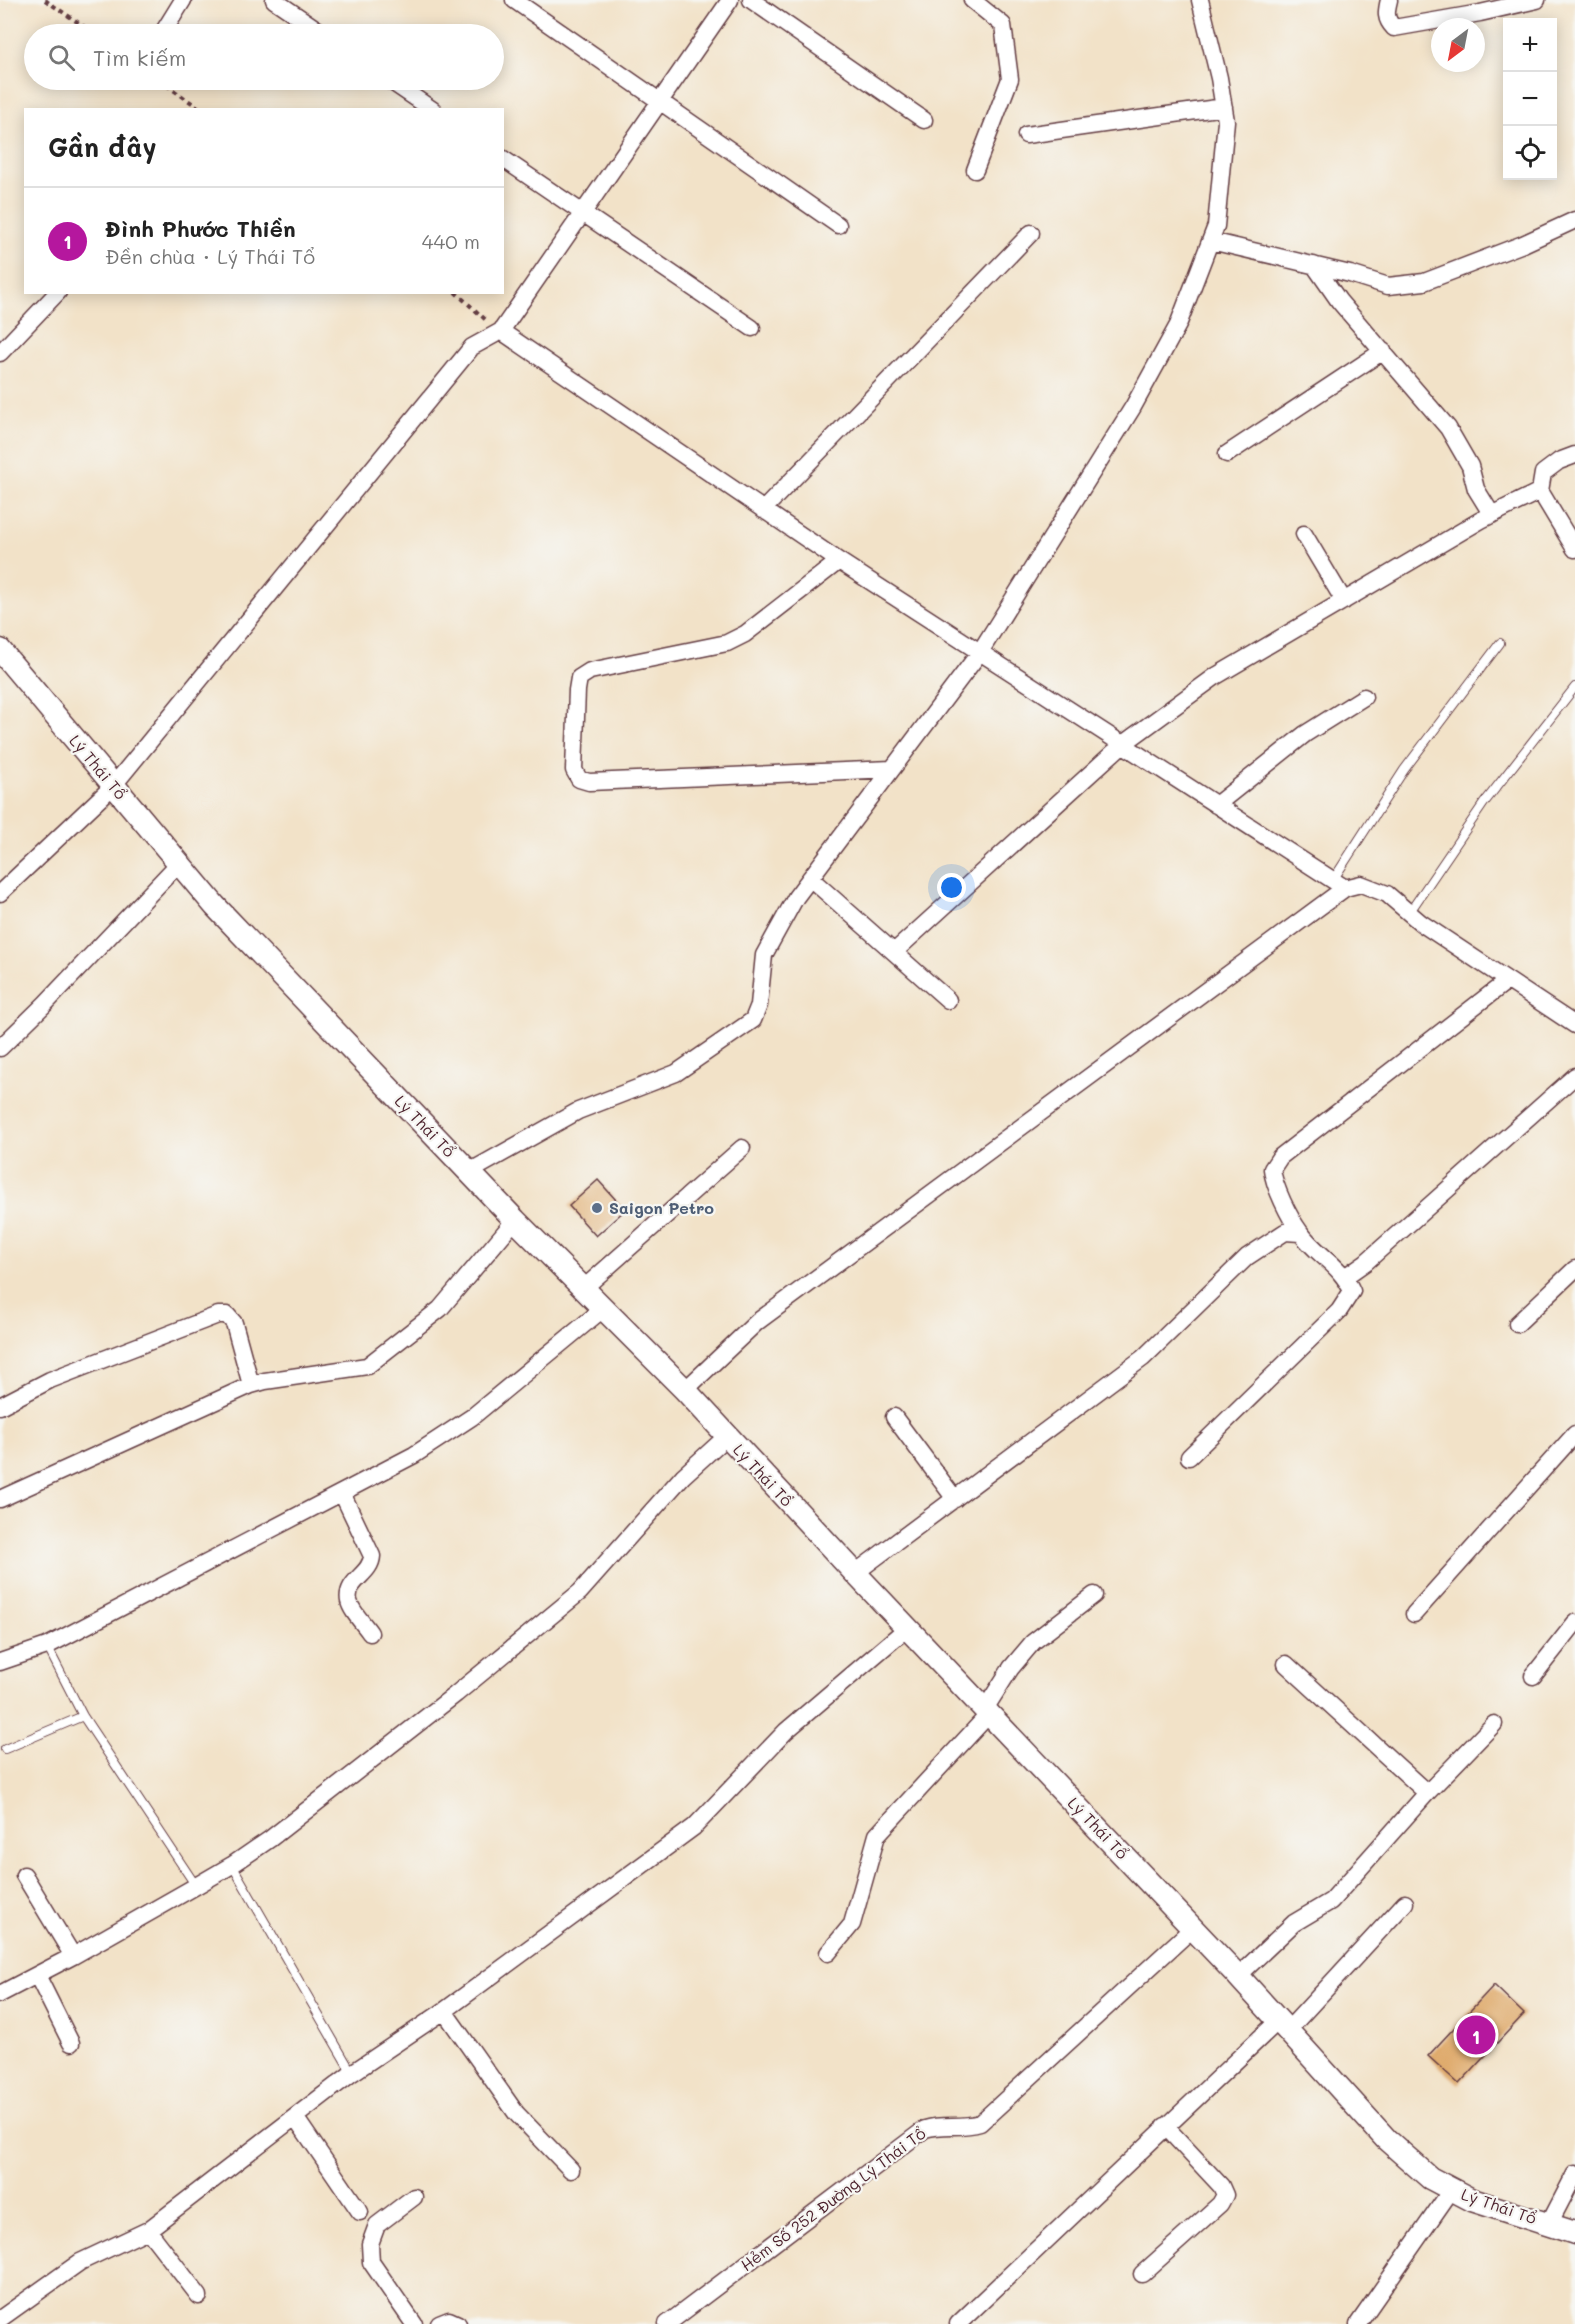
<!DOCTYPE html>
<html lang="vi">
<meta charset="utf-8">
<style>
body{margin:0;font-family:Mali,sans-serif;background:#f2f2f2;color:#222}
.controls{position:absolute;right:18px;top:18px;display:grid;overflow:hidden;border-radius:0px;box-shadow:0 3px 15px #0003}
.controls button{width:54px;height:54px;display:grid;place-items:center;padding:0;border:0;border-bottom:2px solid #e0e0e0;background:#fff;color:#222;font:30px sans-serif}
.compass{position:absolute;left:1431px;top:18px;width:54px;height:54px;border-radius:50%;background:#fff;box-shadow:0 3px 15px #0003;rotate:212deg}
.you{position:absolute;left:952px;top:888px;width:21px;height:21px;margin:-15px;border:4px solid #fff;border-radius:50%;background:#1a73e8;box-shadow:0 0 0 9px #1a73e833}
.badge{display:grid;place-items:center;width:39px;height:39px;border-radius:50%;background:#b5179e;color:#fff;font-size:20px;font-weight:700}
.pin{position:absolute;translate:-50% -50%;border:3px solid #fff;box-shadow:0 2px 6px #0006}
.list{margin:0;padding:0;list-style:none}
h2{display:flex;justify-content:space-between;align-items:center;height:78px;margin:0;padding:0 24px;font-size:26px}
h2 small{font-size:20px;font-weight:400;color:#767676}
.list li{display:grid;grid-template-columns:39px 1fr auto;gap:18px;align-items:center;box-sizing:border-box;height:108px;padding:0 24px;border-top:2px solid #e0e0e0}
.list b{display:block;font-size:22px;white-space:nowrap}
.list p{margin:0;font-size:20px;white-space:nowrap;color:#767676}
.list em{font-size:20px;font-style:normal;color:#767676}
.icon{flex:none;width:33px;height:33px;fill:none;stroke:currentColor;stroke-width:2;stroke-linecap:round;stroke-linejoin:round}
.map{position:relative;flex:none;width:1575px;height:2324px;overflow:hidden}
.search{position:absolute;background:#fff;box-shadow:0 3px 15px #0003;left:24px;top:24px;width:480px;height:66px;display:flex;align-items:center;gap:15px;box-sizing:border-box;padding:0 21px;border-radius:33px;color:#767676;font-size:22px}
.panel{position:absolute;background:#fff;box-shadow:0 3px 15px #0003;left:24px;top:108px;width:480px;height:186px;border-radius:0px}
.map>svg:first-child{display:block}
.building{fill:#dfaa6c}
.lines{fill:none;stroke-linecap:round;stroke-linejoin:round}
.service-casing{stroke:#633c43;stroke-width:10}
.minor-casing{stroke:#633c43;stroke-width:19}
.secondary-casing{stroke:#633c43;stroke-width:25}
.path{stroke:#633c43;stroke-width:4;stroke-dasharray:4.5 4.5;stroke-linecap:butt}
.service{stroke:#fff;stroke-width:8}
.minor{stroke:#fff;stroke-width:16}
.secondary{stroke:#fff;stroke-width:22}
.service-dot{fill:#5c6f8a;stroke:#f6f6f2;stroke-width:2}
.labels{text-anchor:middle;stroke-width:4.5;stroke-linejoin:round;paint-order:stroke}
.street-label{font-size:16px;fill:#4a1f2b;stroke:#f6f6f2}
.service-label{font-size:16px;font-weight:bold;fill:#4e5e75;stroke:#f6f6f2;text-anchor:start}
</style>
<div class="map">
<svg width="1575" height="2324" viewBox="0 0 1575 2324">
<rect width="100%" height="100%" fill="#f6f6f2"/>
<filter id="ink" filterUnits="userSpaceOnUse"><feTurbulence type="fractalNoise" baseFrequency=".0167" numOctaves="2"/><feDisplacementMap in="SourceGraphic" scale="12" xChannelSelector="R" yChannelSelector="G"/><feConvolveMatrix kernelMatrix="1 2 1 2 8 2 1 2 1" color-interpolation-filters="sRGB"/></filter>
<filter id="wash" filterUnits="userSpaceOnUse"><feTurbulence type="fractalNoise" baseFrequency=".008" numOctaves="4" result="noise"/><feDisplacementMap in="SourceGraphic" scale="24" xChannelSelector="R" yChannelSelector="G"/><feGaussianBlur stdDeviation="1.35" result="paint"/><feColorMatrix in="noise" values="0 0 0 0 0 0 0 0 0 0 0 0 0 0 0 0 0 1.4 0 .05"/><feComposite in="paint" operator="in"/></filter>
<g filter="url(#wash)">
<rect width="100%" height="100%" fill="#f2e2c8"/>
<g id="blocks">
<path class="building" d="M598,1180L625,1210L596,1236L569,1206Z
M1494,1985L1524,2014L1459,2084L1428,2056Z"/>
</g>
</g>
<g filter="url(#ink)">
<use href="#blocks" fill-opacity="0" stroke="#633c43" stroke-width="1.5"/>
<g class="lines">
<g class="service-casing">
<path id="service" d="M1333,880L1404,770L1500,643
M1409,913L1484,803L1575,687
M47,1646L83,1716L196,1886
M5,1749L83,1716
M232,1865L352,2073"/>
</g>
<g class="minor-casing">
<path id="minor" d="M274,0L324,34
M514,0L838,225
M751,0L924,120
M972,0L1003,25L1010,79L975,170
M1389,0C1386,12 1385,19 1394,28L1480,13L1537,0
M162,34L183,0
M389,80L433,110
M1026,135L1224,107
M502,158L752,328
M1211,241L1350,274L1388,286L1424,282L1523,244L1575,220
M1314,265L1339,301L1448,428L1470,466L1476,489L1492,515
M501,331L730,0
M0,353L58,292
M1227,454L1383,351
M1575,455L1559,461L1543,473L1540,491L1575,549
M763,510L1031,233
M1304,534L1344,601
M839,561L745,634L727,643L590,671L579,678L577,690L574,770L579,779L589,782L892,769
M1216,805L1305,734L1364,697
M810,878L948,1000
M0,893L113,786L472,347L501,331L839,561L1345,888L1361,884L1387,894L1421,923L1575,1025
M894,952L1123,744L1216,676L1481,520L1540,491
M0,1048L45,1004L179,863
M469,1172L578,1111L676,1073L753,1020L759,1005L764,955L796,897L980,652L1133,407L1178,325L1216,226L1226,121L1219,78L1200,0
M1346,1276L1366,1262L1575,1076
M584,1288L742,1148
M1517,1324L1575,1269
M685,1390L757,1322L1345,888
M0,1406L50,1380L218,1315H227L234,1323L251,1385
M894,1417L955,1499
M1189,1457L1339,1311L1352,1291C1340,1264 1316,1255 1300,1232C1289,1217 1274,1187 1272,1169L1280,1157L1507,981
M342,1493L372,1556C371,1575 345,1580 349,1601C351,1611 364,1624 370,1633
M0,1499L251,1385L265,1381L367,1366L440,1309L515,1220
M855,1573L1143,1358L1247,1257L1285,1232L1300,1233
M1414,1614L1575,1434
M0,1662L47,1646L414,1455L472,1417L604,1308
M1286,1664L1427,1793
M1533,1676L1575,1623
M985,1709L1011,1668L1033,1642L1094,1595
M24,1875L73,1956
M828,1953L852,1924L877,1835L989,1714
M37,1975L71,2043
M1238,1976L1294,1923L1331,1901L1427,1793L1494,1724
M0,1994L73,1956L196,1886L232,1865L270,1839L456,1694L580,1592L683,1476L727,1436
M444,2011L516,2113L571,2170
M1288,2030L1405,1903
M295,2117L360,2212
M414,2197L377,2225L370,2244L371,2262L414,2324
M1549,2224L1575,2174
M148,2230L199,2296
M1142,2274L1220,2204L1225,2195L1221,2186L1165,2126
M0,2319L80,2262L148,2230L352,2073L444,2011L694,1827L786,1731L907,1628
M439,2324L449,2320L458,2324
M667,2324L925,2129C943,2123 961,2129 980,2123L1193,1928
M958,2324L1278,2021
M1358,2324L1452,2189"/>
</g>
<g class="secondary-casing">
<path id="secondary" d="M0,650L215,906L515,1220L685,1390L855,1573L1238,1976L1386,2139L1430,2178L1472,2200L1575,2233"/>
</g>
<path class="path" d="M45,0L95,34
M159,80L202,110
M455,292L486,320"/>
<use href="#service" class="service"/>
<use href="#minor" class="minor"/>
<use href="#secondary" class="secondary"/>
</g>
</g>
<circle class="service-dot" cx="597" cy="1208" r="6"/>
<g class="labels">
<g class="street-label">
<text transform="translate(98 767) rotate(50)" y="6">Lý Thái Tổ</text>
<text transform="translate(425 1126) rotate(46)" y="6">Lý Thái Tổ</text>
<text transform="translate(763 1475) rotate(47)" y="6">Lý Thái Tổ</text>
<text transform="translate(1098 1828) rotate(46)" y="6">Lý Thái Tổ</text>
<text transform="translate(833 2199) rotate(-37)" y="6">Hẻm Số 252 Đường Lý Thái Tổ</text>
<text transform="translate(1499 2206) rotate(19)" y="6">Lý Thái Tổ</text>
</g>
<g class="service-label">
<text x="609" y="1214">Saigon Petro</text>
</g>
</g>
</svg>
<div class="controls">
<button>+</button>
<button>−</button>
<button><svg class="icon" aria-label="locate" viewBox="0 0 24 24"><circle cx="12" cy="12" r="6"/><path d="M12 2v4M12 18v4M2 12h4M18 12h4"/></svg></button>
</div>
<svg class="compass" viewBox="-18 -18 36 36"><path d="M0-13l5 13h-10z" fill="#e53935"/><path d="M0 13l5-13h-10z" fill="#767676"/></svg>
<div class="you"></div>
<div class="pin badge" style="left:1476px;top:2035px">1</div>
<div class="search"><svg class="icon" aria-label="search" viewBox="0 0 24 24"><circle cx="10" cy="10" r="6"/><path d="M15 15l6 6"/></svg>Tìm kiếm</div>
<section class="panel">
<h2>Gần đây<small></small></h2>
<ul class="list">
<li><span class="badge">1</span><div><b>Đình Phước Thiền</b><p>Đền chùa · Lý Thái Tổ</p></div><em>440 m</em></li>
</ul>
</section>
</div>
